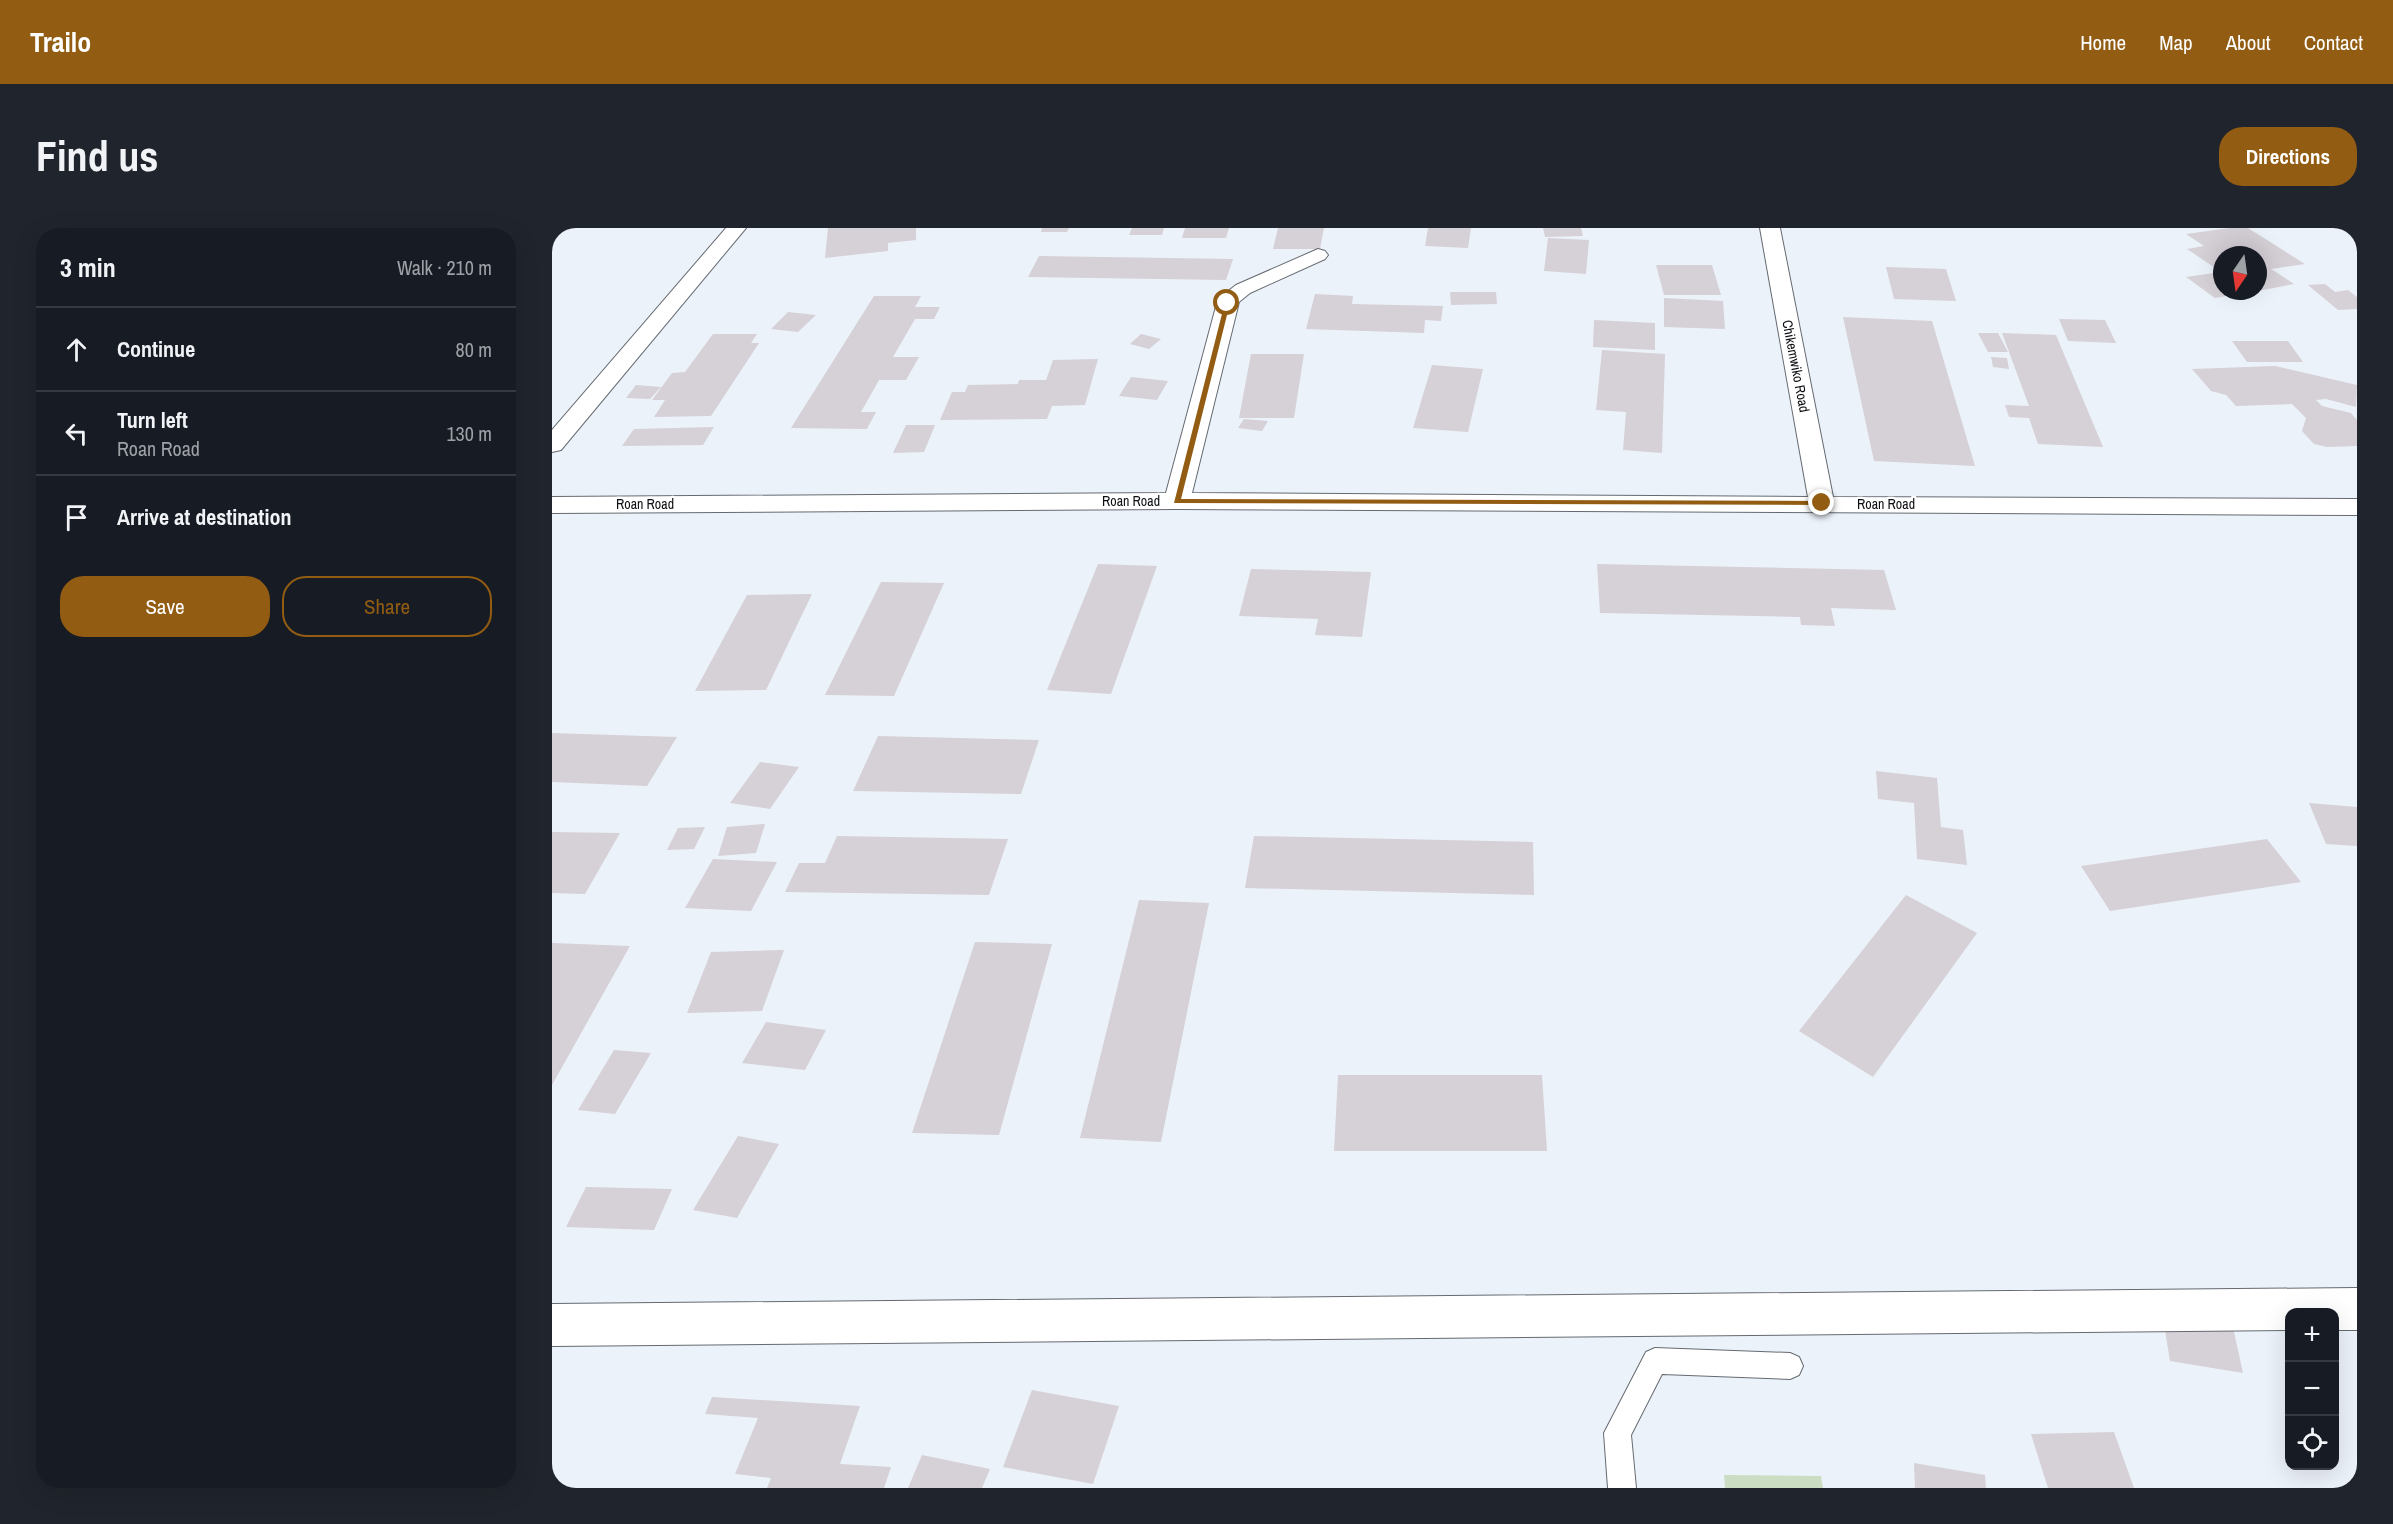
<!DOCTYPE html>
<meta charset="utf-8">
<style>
body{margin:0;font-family:"Archivo Narrow",sans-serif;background:#20242c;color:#f1f3f6}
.controls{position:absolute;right:18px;bottom:18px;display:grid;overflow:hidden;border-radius:12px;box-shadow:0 6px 24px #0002}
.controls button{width:54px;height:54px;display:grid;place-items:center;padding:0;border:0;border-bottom:2px solid #363941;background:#171b24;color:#f1f3f6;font:30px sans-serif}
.compass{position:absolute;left:1661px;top:18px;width:54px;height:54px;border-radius:50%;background:#171b24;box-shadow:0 6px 24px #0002;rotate:193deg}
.stop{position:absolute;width:18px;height:18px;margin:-14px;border:4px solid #925c12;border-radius:50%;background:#fff}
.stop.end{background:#925c12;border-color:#fff;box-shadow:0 2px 6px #0008}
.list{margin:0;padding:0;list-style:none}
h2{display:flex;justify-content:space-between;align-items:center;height:78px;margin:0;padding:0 24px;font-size:26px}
h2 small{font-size:20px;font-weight:400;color:#9ea1a6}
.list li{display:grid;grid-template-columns:39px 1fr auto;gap:18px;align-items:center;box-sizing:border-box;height:84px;padding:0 24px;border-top:2px solid #363941}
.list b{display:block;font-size:22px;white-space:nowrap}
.list p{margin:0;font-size:20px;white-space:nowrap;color:#9ea1a6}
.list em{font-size:20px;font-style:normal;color:#9ea1a6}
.actions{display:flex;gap:12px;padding:18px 24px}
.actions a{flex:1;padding:14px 0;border:2px solid #925c12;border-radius:24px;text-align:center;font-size:21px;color:#925c12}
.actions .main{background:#925c12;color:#fff}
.icon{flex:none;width:33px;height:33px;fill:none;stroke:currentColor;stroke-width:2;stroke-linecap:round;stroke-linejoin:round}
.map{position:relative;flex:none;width:1805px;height:1260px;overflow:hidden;border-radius:24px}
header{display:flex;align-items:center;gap:36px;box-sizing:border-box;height:84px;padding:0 30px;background:#925c12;color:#fff}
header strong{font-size:28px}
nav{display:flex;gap:33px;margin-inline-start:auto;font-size:21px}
.intro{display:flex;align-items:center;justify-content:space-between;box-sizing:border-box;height:144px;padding:0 36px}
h1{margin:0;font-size:42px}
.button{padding:15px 27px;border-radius:24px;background:#925c12;color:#fff;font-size:21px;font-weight:700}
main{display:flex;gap:36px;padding:0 36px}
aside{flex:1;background:#171b24;border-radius:24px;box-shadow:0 6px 24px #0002}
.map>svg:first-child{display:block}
.green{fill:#cbddc2}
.building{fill:#d6d0d7}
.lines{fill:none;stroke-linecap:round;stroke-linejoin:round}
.lane-casing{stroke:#656a70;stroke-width:2}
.street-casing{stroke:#656a70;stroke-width:2}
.lane{fill:#fff;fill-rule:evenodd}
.street{fill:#fff;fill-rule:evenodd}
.route{fill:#925c12}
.labels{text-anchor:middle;stroke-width:4.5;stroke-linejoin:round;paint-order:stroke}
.far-street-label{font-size:14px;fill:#0d0f12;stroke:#fff}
</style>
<header>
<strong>Trailo</strong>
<nav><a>Home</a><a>Map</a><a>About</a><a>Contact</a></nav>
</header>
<div class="intro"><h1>Find us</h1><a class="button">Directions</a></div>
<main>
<aside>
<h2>3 min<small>Walk · 210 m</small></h2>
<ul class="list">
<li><svg class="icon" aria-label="ahead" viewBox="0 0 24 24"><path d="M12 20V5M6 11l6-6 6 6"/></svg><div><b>Continue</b></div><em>80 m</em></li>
<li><svg class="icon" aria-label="left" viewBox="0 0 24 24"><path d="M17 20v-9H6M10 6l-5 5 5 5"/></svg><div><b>Turn left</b><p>Roan Road</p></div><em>130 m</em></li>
<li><svg class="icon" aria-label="arrive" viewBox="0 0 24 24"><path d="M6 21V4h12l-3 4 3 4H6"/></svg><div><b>Arrive at destination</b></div></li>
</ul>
<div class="actions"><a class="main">Save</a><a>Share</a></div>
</aside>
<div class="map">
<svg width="1805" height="1260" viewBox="0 0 1805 1260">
<rect width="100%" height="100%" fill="#ecf2fa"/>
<path class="green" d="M1172,1247L1269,1248L1271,1260H1173Z"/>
<path class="building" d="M276,0H364V12L336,15V23L273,30Z
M490,0H517L515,4H489Z
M580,0H612L610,7H577Z
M633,0H677L674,10H630Z
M726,0H772L768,21H721Z
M876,0H919L916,20L873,18Z
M991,0H1029L1031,8L993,9Z
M1677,0H1696L1753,36L1719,41L1742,56L1706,63V27H1670V63L1697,64L1663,70L1634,49L1669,44L1635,21L1652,18L1634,6Z
M996,10L1037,12L1034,46L992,43Z
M487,28L681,31L674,52L476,49Z
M1104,37H1160L1169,67H1112Z
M1334,39L1394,41L1404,73L1342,71Z
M1773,56L1783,64L1796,62L1805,69V81L1786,82L1756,57Z
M898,64H944L945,76L899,77Z
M763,66L801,68L800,76L891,78L889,93L873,92L872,105L754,101Z
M322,68H369L363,79H388L382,91H363L341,129H367L354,152H327L309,184H324L315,201L239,200Z
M1112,70L1171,73L1173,101L1112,99Z
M236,84L264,87L246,104L219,101Z
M1291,89L1380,93L1423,238L1322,233Z
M1507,91L1553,92L1564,115L1516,113Z
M1042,92L1103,95V122L1041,119Z
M1426,105H1446L1456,124H1436Z
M1450,105L1504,107L1551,219L1486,216L1477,190L1457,189L1453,177L1477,178Z
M161,106H205L199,115H207L159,188L102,189L113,172H100L120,145L133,144Z
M589,106L609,111L597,121L578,116Z
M1680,113H1736L1751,134H1695Z
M1050,122L1113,126L1110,225L1071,222L1074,184L1044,182Z
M699,126H752L742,190H687Z
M1439,129L1455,130L1457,141L1441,139Z
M546,131L533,177L500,178L495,191L388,192L400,164H413L416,157L466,156L467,152H494L501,132Z
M880,137L931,141L916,204L861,200Z
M1723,138L1805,157L1804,179L1774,171L1764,172L1770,178L1799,185L1805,192V218L1775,219L1762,216L1750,203L1754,190L1740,176L1684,178L1674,167L1659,163L1640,141Z
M579,149L616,153L605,172L567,168Z
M84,157L109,159L98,171L74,170Z
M692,191L716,193L710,203L686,200Z
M354,197H383L372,224L341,225Z
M162,199L151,217L70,218L82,201Z
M546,336L605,338L559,466L495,462Z
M1045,336L1332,342L1344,382L1279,380L1283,398L1249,397L1248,389L1048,385Z
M699,341L819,344L810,409L763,407L766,391L687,388Z
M329,354L392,355L342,468L273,467Z
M260,366L214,462L143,463L195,367Z
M0,505L125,509L95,558L0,554Z
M326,508L487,512L469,566L301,563Z
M208,534L247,539L218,581L178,575Z
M1324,543L1385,550L1389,599L1411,602L1415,637L1365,631L1362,575L1326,571Z
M1757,575L1805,579V618L1774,616Z
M213,596L204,625L166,628L175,599Z
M153,599L142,621L115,622L126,600Z
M0,604L68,605L33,666L0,665Z
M285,608L456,611L437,667L233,664L247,635H273Z
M702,608L981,614L982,667L693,660Z
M1715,611L1749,654L1558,683L1529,638Z
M161,631L225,634L199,683L133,680Z
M1354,667L1425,705L1321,849L1247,803Z
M587,672L657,675L609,914L528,910Z
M423,714L500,716L447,907L360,905Z
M0,715L78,718L0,857Z
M232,722L210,783L135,785L159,724Z
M214,794L274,802L253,842L190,835Z
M62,822L99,825L63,886L26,882Z
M786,847H990L995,923H782Z
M186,908L227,916L185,990L141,982Z
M34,959L120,961L102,1002L14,999Z
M1610,1084L1680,1095L1691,1145L1618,1133Z
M480,1162L567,1178L541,1256L451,1239Z
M160,1169L308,1178L288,1236L339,1239L332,1260H215L219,1250L183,1246L206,1190L153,1186Z
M1562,1204L1582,1260H1496L1479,1206Z
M370,1227L438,1241L430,1260H356Z
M1362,1235L1433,1247L1434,1260H1363Z"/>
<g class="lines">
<g class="lane-casing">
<path id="lane" d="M1103,1120L1238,1125L1247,1129L1251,1138L1247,1147L1238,1151L1110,1146L1079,1207L1084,1260H1056L1052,1205L1094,1124Z"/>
</g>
<g class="street-casing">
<path id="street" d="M174,0H194L9,222L0,224V202Z
M1208,0H1228L1281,269L1805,271V287L625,281L0,285V269L614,265L666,71L684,57L766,21L773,23L776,27L773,31L698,65L687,74L640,265L1256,269Z
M1805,1060V1102H1782V1084H1738V1102L0,1118V1076Z"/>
</g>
<use href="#lane" class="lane"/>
<use href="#street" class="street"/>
</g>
<path class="route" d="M673,74L678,75L629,271L1270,273L1274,275L1270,277L622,275Z"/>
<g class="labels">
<g class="far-street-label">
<text transform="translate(1244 138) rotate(79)" y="5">Chikemwiko Road</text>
<text x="579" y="278">Roan Road</text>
<text x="93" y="281">Roan Road</text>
<text x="1334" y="281">Roan Road</text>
</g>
</g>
</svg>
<div class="controls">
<button>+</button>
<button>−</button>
<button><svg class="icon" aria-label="locate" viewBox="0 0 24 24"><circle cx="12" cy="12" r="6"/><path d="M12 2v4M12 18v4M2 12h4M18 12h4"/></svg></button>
</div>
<svg class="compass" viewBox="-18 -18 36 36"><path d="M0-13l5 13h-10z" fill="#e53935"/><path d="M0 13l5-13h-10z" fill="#9ea1a6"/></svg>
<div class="stop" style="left:675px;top:75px"></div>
<div class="stop end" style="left:1270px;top:275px"></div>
</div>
</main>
